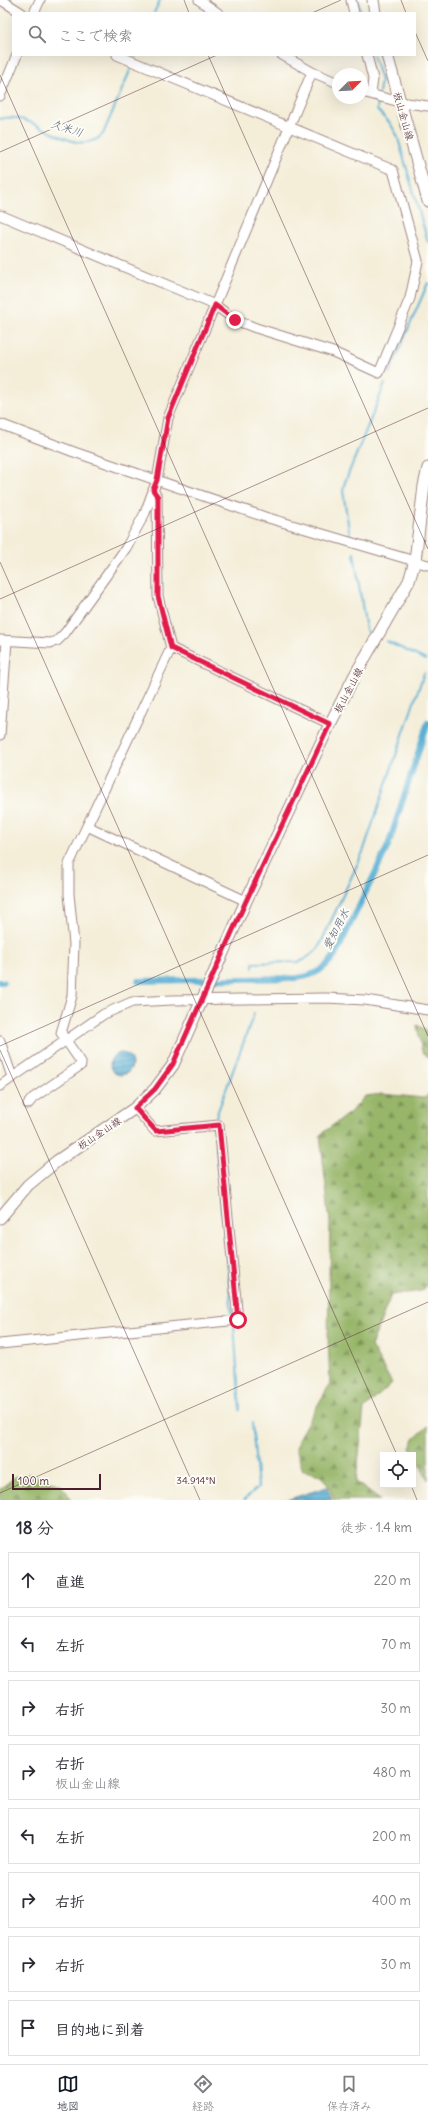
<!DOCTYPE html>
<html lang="ja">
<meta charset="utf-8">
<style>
body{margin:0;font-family:Delius,"Klee One",sans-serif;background:#f7f7f7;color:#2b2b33}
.controls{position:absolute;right:12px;bottom:12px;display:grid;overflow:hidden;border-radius:0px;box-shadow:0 4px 16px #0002}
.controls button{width:36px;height:36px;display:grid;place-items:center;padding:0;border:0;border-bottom:1px solid #e1e1e2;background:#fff;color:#2b2b33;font:20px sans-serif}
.compass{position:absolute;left:332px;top:68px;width:36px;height:36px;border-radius:50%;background:#fff;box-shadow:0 4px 16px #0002;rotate:66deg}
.scale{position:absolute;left:12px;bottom:10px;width:89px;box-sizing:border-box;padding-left:4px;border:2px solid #4a1f2b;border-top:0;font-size:11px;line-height:14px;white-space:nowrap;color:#4a1f2b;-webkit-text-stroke:3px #fdfcf7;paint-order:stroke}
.stop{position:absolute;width:12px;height:12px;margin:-9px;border:3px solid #e11d48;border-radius:50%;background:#fff}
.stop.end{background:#e11d48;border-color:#fff;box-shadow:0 1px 4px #0008}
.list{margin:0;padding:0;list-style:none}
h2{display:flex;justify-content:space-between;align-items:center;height:52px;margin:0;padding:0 16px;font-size:17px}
h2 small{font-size:13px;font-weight:400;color:#7c7c81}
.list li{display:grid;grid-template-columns:26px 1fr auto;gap:12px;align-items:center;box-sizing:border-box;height:56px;margin:0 8px 8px;padding:0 8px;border:1px solid #e1e1e2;border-radius:0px}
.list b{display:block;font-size:15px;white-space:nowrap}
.list p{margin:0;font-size:13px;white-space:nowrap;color:#7c7c81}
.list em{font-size:13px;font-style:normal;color:#7c7c81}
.icon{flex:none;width:22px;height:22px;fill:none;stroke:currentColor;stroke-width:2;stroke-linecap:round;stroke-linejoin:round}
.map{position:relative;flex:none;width:428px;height:1500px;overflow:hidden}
.search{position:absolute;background:#fff;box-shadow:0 4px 16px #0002;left:12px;right:12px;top:12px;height:44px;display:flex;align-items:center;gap:10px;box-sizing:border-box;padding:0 14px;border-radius:0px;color:#7c7c81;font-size:15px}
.sheet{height:564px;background:#fff}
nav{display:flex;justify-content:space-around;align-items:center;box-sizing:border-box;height:56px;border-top:1px solid #e1e1e2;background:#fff;font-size:11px;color:#7c7c81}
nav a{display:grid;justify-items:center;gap:2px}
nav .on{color:#111827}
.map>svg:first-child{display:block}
.forest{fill:url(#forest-firs);stroke:#706a4a}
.water{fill:url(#water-rules);stroke:#516780}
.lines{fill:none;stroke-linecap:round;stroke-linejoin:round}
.stream{stroke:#58afd4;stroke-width:2}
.canal{stroke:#58afd4;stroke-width:6}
.minor-casing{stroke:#9f8682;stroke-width:11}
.major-casing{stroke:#9f8682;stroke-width:13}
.minor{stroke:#fff;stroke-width:9}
.major{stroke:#fff;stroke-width:11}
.route{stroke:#e11d48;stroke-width:5}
.ticks{fill:none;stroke:#4a1f2b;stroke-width:1;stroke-opacity:0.45}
.labels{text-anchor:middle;stroke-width:4;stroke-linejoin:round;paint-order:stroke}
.street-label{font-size:10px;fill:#4a1f2b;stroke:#fdfcf7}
.water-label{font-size:11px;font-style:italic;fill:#50596f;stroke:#fdfcf7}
.ticks-label{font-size:10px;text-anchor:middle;fill:#4a1f2b;stroke:#fdfcf7;stroke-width:4;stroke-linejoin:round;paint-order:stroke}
</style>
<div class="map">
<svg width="428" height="1500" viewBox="0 0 428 1500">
<defs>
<pattern id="forest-firs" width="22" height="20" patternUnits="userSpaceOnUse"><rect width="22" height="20" fill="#97b669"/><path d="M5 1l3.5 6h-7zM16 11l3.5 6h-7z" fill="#7d9357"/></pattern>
<pattern id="water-rules" width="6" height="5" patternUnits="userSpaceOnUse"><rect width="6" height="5" fill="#58afd4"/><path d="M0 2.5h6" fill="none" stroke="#4b8eac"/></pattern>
</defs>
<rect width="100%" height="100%" fill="#fdfcf7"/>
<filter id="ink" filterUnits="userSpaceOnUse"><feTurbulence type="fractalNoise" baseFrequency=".025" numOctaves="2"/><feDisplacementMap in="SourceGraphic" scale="8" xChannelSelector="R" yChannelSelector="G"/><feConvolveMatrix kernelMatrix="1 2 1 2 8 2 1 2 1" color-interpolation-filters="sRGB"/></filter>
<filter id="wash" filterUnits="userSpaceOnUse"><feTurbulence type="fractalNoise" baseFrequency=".012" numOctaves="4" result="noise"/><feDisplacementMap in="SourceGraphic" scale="16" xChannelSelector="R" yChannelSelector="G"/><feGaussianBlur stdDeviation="0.9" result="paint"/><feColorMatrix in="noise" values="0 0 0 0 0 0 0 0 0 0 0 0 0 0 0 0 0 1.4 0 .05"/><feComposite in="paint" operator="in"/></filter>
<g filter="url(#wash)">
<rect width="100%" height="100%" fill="#f4eed9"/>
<path class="forest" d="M417,1025L428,1031V1057L422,1052Z
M382,1094L424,1098L428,1095V1284L422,1291L391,1295L371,1346L392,1383L364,1409L356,1482L380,1500H334C327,1482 324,1473 303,1471L296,1448L299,1437L330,1384L328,1338L330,1222L320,1135L353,1110L365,1096Z
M428,1426V1480L410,1448L414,1439Z
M30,1474L61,1485L71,1499L0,1500V1489L15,1477Z"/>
<path class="water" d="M110 1064a11 11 0 1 1 22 0a11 11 0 1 1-22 0Z
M327,1487L332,1500H286Z"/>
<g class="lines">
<path class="stream" d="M358,0L361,13
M154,13L160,0
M373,55L381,80L379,93
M136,57V55
M378,99L377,110L390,123L397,135L428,242
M0,119C33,108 75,163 103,134L132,66
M389,373L428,283
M350,536L343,491L345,482L385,384
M354,553L366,630L370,634
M386,641L426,660
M253,968V963L298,962L304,960L318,949L363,852L424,673
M214,1122L254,1014
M215,1130L222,1215
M224,1223L232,1317
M234,1325L240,1410
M244,1500L258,1487L252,1423"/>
<path class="canal" d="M138,981L297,978C315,976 327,968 337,952L388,846L428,722
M0,982H3"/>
</g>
</g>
<g filter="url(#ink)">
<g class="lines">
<g class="minor-casing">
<path id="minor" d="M1,0L22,13
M199,0L218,13
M351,0L354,13
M34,13L40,0
M282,55L312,72L338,83
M367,55L373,79L371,94
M362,92L400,102L428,106
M0,96L17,55
M0,215L215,305L235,320L256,328L333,352L379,373L410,298L418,261L393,170L117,55
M0,424L74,452L265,517L428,565
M0,640L50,643L57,641L65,633L126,548L145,513L157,480L168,418L312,72
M171,648L330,724
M0,735L7,641
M87,826L246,901
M0,1041L12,1077
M0,1086L104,1014L132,1002L172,1000L326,998L365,1000L428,1010
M28,1104L33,1098L81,1065V1062L61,1033L72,996L74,944L69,894V864L171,648L158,596L157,497L153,490
M0,1344L238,1320L219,1125L155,1131L135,1108"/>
</g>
<g class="major-casing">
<path id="major" d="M373,0L375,13
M387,55L428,201
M0,1218L28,1185L57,1161L135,1108L155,1089L173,1065L246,901L330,724L355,675L409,581L415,561L424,486L428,468"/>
</g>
<use href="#minor" class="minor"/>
<use href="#major" class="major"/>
</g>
</g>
<g class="lines" filter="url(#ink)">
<path class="route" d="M235,320L215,305L168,418L157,480L153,490L158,497V596L171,648L330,724L246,901L173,1064L155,1089L135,1108L156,1131L219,1125L238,1320"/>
</g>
<path class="ticks" d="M184,0L189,13M401,0L406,13M312,13L341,0M415,32L428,61M208,55L428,549M0,75L428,1036M0,152L217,55M0,562L397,1455M0,599L428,408M0,1046L428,855M0,1050L200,1500M411,1485L417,1500M0,1493L428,1302"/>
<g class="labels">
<g class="street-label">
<text transform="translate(404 116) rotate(74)" y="4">板山金山線</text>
<text transform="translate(348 690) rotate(-62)" y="4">板山金山線</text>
<text transform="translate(99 1133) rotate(-34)" y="4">板山金山線</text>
</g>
<g class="water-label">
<text transform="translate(67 128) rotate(18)" y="4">久米川</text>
<text transform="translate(336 929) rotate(-63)" y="4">愛知用水</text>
</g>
</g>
<g class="ticks-label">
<text x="196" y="1484">34.914°N</text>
</g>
</svg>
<div class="controls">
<button><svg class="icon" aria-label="locate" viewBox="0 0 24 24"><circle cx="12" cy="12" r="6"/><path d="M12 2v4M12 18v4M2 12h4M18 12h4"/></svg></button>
</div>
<svg class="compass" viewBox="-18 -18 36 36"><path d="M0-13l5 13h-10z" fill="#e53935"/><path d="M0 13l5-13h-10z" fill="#7c7c81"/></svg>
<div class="scale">100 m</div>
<div class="stop" style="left:238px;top:1320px"></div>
<div class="stop end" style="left:235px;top:320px"></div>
<div class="search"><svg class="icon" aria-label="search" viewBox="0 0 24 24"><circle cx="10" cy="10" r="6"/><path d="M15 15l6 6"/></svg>ここで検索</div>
</div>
<section class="sheet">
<h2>18 分<small>徒歩 · 1.4 km</small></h2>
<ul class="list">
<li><svg class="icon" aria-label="ahead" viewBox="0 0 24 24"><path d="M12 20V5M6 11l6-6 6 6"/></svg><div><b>直進</b></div><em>220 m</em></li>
<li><svg class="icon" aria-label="left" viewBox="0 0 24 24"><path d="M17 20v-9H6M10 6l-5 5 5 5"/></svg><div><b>左折</b></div><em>70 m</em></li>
<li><svg class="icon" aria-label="right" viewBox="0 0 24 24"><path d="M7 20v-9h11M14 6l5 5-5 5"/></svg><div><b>右折</b></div><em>30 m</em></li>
<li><svg class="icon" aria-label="right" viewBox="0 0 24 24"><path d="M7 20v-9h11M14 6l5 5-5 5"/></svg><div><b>右折</b><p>板山金山線</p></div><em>480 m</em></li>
<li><svg class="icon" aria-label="left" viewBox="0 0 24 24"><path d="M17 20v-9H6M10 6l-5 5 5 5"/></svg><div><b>左折</b></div><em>200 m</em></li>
<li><svg class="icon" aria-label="right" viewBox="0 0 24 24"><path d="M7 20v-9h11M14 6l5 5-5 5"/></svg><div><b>右折</b></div><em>400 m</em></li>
<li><svg class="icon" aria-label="right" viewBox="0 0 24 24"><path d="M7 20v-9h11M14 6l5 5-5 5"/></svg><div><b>右折</b></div><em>30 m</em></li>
<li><svg class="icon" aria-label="arrive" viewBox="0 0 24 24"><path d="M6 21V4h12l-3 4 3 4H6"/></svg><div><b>目的地に到着</b></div></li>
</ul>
</section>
<nav>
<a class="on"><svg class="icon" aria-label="map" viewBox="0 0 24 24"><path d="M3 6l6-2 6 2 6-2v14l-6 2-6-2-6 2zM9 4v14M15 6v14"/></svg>地図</a>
<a><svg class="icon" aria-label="directions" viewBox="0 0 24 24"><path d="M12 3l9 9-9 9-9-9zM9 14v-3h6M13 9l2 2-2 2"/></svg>経路</a>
<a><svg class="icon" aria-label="saved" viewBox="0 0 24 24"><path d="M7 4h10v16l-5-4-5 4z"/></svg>保存済み</a>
</nav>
